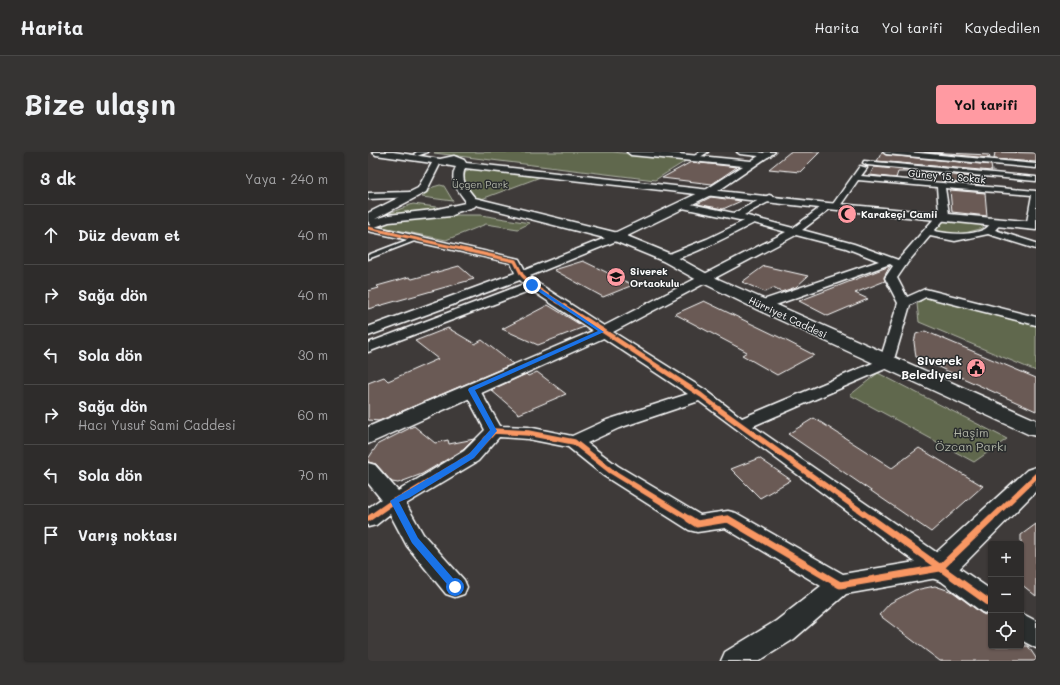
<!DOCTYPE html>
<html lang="tr">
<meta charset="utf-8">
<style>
body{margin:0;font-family:Mali,sans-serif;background:#363433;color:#f1f3f6}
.controls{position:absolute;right:12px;bottom:12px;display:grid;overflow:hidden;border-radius:4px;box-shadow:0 1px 3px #0004}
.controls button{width:36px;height:36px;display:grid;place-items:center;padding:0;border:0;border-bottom:1px solid #494847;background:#2e2c2b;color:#f1f3f6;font:20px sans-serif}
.stop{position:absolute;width:12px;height:12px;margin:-9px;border:3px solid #1a73e8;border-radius:50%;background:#fff}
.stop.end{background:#1a73e8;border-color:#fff;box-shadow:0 1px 4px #0008}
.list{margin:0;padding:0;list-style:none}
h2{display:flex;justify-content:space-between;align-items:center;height:52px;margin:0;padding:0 16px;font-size:17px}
h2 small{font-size:13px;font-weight:400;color:#a7a7a9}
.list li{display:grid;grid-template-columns:26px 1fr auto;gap:12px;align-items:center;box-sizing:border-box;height:60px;padding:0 16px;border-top:1px solid #494847}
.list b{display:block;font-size:15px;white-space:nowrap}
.list p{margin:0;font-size:13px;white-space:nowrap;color:#a7a7a9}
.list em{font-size:13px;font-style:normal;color:#a7a7a9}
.icon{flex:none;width:22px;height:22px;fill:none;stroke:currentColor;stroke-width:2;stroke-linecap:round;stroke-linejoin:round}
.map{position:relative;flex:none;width:668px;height:509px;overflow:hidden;border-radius:4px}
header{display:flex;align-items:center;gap:24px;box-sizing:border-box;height:56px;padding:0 20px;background:#2e2c2b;border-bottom:1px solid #494847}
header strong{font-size:19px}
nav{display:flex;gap:22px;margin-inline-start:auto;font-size:14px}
.intro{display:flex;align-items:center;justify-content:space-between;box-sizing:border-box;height:96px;padding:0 24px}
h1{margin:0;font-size:28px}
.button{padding:10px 18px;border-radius:4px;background:#ff9aa2;color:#111;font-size:14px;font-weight:700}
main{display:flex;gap:24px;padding:0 24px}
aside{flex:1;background:#2e2c2b;border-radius:4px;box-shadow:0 1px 3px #0004}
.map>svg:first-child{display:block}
.green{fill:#61684e;stroke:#b0b4a6}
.building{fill:#6b5a54;stroke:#fff}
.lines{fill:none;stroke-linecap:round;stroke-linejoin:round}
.service-casing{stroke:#fff;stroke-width:3}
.minor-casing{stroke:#fff;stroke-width:3}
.tertiary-casing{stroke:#fff;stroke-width:3}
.secondary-casing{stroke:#fff;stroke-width:3}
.service{fill:#2a2d2e;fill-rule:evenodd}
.minor{fill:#2a2d2e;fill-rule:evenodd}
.tertiary{fill:#2a2d2e;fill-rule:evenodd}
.secondary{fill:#2a2d2e;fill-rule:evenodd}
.cycleway-far4-casing{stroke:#2a2d2e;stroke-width:4.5}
.cycleway-far3-casing{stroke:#2a2d2e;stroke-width:5.5}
.cycleway-far2-casing{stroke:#2a2d2e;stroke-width:6}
.cycleway-far1-casing{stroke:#2a2d2e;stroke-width:8}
.cycleway-casing{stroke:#2a2d2e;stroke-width:10}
.cycleway-far4{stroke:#f99763;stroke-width:3}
.cycleway-far3{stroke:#f99763;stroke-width:3.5}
.cycleway-far2{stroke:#f99763;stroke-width:4.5}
.cycleway-far1{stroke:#f99763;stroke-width:5.5}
.cycleway{stroke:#f99763;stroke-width:7}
.route{fill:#1a73e8}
.labels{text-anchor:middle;stroke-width:3;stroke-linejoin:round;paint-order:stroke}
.far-street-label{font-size:10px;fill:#fff;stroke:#2a2d2e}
.far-park-label{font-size:10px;fill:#b0b4a6;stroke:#2a2d2e}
.far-poi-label{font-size:10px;font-weight:bold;fill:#fff;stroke:#2a2d2e;text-anchor:start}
.poi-label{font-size:12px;font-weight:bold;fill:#fff;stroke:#2a2d2e;text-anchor:end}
.park-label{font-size:12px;fill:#b0b4a6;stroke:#2a2d2e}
</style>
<header>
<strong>Harita</strong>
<nav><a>Harita</a><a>Yol tarifi</a><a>Kaydedilen</a></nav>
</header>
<div class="intro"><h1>Bize ulaşın</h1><a class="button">Yol tarifi</a></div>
<main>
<aside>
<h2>3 dk<small>Yaya · 240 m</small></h2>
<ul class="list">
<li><svg class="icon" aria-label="ahead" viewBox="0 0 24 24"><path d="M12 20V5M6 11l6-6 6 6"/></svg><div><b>Düz devam et</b></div><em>40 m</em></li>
<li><svg class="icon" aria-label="right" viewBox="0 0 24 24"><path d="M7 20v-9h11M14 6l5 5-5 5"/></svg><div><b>Sağa dön</b></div><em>40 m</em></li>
<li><svg class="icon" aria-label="left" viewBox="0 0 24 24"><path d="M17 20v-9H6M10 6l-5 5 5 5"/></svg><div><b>Sola dön</b></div><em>30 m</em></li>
<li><svg class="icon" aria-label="right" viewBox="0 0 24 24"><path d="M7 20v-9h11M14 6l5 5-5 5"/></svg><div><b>Sağa dön</b><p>Hacı Yusuf Sami Caddesi</p></div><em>60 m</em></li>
<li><svg class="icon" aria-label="left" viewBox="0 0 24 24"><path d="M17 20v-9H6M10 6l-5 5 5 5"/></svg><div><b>Sola dön</b></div><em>70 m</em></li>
<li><svg class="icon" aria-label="arrive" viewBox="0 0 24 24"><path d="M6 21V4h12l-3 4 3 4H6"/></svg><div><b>Varış noktası</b></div></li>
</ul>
</aside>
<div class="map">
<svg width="668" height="509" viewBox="0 0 668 509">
<rect width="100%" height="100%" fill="#3e3a39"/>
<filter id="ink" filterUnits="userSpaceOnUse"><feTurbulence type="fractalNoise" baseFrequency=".025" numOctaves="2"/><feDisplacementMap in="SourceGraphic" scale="8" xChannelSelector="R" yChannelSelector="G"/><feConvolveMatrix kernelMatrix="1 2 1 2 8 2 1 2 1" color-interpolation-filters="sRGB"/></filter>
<g filter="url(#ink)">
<path class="green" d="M67,0H244L321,7L287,28L66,1Z
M109,16L175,24L111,48L104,46L89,23Z
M72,33L76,34L85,49L54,45L65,35Z
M45,52L84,57L26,63L22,61Z
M83,63H113L162,71L150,77L118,72L78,88L10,74C33,65 59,65 83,63Z
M576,69L609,71L616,76L581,85L566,80L572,70Z
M558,145L668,174V219L551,170L549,152Z
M510,221L639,287L606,310L482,243Z"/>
<path class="building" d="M422,0H452L432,20L401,17Z
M514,0L518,3L623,13L624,19L509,9Z
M556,0L621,3L622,6Z
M627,0L668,1V10L626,7Z
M323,10L369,15L344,32L294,26Z
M506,15L615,26L616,33L574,29V23L547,20H530L528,26L502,23Z
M582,38L617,41L619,64L584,60Z
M343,45L373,49L355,57L329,52Z
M215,109L265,133L235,145L186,118Z
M91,114L106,127L0,157V139L11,136L9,134L41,125L44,127Z
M396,114L440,124L428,135L413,140L405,136L397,140L374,130Z
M522,114L516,125L517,129L487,141L500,147L460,164L431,149Z
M336,149L411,185L446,203L409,223L374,203L379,200L307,162Z
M180,153L216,175L170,193L134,177Z
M80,176L107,192L114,188L145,212L11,269L0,268V231L16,225L20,229L70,207L47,189Z
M557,179L668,226V259L548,205L546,190L548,182Z
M169,220L198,242L151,262L123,238L158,222L160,224Z
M446,266L524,316L551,296L615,334L563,380L420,282Z
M46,274L67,291L80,288L81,292L106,287L95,298L54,322L30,331L24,330L8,312L0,310V307L10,292Z
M391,306L423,328L392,346L363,317Z
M668,372V444L653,432V383Z
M567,434L585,440L613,461L623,466V494H660L668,506V509H572L511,463L522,451L547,438Z"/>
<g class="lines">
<g class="service-casing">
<path id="service" d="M47,85L50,87L49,88L0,107V103Z"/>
</g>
<g class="minor-casing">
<path id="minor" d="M60,0L49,4L46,2L49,0Z
M332,0H340L329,7H325V5Z
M369,0H391L403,3L400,5L372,2Z
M515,0H540L668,12V16L518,2Z
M496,9L668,25V29L499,13L495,11Z
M492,14L499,16L493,24L668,39V71L664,73L659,70L664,43L577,36L581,62L566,79C581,82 603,84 617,77C622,74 623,69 629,67L634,70L627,78L668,91V97L620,82L587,89L562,84L540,110L529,126L539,145L557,137L668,165V173L558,145L542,153L524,214L385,274L623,438V463L614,460L569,426L478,442L426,487L391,509H353L357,500L408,469L453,434L357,376L329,380L321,378L236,324L200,295L160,287L131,285L110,309L38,352L55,382L96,428L99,435L96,442L87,445L78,442L39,394L22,362L8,373L0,375V356L13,347L0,331V311L7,313L30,339L96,299L117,278L96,238L98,235L104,233L110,235L132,274L160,275L204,284L239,268L320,242L163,138L0,200V191L156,132L152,128L0,184V175L147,121L143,111L0,79V73L151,107L157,118L245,83H253L254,85L253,87L162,124L168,130L236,174L418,80L386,71C370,79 310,112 296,108L295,106L296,104L339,87L376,69L310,55L309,53L313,50L366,61L401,43L404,44V48L376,63L425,76L457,52H463V56L434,78L486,92L530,108L571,61L569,35L490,28L472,54H466L465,52ZM428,83L478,96L511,109L389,150L388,153L389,156H399L522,112L525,114L517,126L530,151L512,208L374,266L339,239L245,180ZM331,249L547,410L475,422L368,361L360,359L332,363L250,314L219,291L251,276Z
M44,40L47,41V45L0,47V41Z
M653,461L668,469V496L653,488Z"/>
</g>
<g class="tertiary-casing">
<path id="tertiary" d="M259,0H290L383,9L397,0H407L347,41L249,89L242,85L244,82L339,37L375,14L263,3Z
M234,175L240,176L243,180L240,184L0,292V275Z
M668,315V339L583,425L572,429L561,425L557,416L561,407L659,318Z"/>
</g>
<g class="secondary-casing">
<path id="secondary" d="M4,0H25L72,7L86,4L96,8L98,11L108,12L460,51L668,70V78L460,57L97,16C92,29 99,36 107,46L254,82L305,103L341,123L400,149L668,268V284L660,282L388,157L331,129L295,109L244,88L108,53L106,55L89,60L87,62L83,64L21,70L7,75L3,74L1,71L2,69L0,70V61L50,36L64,11L8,3ZM72,12L88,15C81,28 89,37 97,48V51L65,58L20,63L7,67L58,40Z"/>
</g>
<use href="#service" class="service"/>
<use href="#minor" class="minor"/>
<use href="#tertiary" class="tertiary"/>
<use href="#secondary" class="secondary"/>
<g class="cycleway-far4-casing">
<path id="cycleway-far4" d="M0,76L102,99"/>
</g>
<g class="cycleway-far3-casing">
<path id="cycleway-far3" d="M97,98L147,109L154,123L164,133L218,168"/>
</g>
<g class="cycleway-far2-casing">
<path id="cycleway-far2" d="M217,167L333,243L351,257"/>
</g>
<g class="cycleway-far1-casing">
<path id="cycleway-far1" d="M349,256L505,368
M0,367L26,349L38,344L103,304L126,279L160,281L206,290L243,319L323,368
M353,368H362
M622,368L668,324"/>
</g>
<g class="cycleway-casing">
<path id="cycleway" d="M321,367L329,372L359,367
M360,367L472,433L572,416L623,367
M504,367L623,452"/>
</g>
<use href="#cycleway-far4" class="cycleway-far4"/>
<use href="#cycleway-far3" class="cycleway-far3"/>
<use href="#cycleway-far2" class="cycleway-far2"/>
<use href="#cycleway-far1" class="cycleway-far1"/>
<use href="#cycleway" class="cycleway"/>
</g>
</g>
<path class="route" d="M162,132H165L236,180L107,238L129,279L128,280L106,306L41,346L31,350L50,386L90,432L92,435L87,439L84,438L44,391L22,349L101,302L122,278L100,238L101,236L230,179L162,134Z"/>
<defs>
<g id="mosque-disc" transform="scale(1)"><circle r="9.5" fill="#ff9aa2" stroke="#2a2d2e"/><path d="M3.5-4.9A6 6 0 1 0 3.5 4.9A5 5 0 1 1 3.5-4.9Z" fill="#111"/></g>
<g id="school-disc" transform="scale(1)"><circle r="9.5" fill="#ff9aa2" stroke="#2a2d2e"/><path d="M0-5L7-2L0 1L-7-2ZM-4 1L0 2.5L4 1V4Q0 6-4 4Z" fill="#111"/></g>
<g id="civic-disc" transform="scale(1)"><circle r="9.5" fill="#ff9aa2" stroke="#2a2d2e"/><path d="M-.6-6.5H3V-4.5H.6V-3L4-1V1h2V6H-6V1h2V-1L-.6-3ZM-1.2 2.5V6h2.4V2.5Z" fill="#111"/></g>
</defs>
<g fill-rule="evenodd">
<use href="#mosque-disc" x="479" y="62"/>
<use href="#school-disc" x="248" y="125"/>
<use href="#civic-disc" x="608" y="216"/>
</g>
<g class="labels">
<g class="far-street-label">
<text transform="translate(579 24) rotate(5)" y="4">Güney 15. Sokak</text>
<text transform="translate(420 165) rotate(25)" y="4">Hürriyet Caddesi</text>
</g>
<g class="far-park-label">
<text x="112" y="36">Üçgen Park</text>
</g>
<g class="far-poi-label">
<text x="493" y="66">Karakeçi Camii</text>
<text x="262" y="123">Siverek<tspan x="262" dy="12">Ortaokulu</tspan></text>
</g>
<g class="poi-label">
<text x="594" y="213">Siverek<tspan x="594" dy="14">Belediyesi</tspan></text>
</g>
<g class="park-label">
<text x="603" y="285">Haşim<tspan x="603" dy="14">Özcan Parkı</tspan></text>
</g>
</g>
</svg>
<div class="controls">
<button>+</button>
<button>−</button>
<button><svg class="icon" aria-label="locate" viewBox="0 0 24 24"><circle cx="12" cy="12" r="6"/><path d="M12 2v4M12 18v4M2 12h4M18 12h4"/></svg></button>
</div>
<div class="stop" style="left:87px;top:435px"></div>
<div class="stop end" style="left:164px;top:133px"></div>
</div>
</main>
